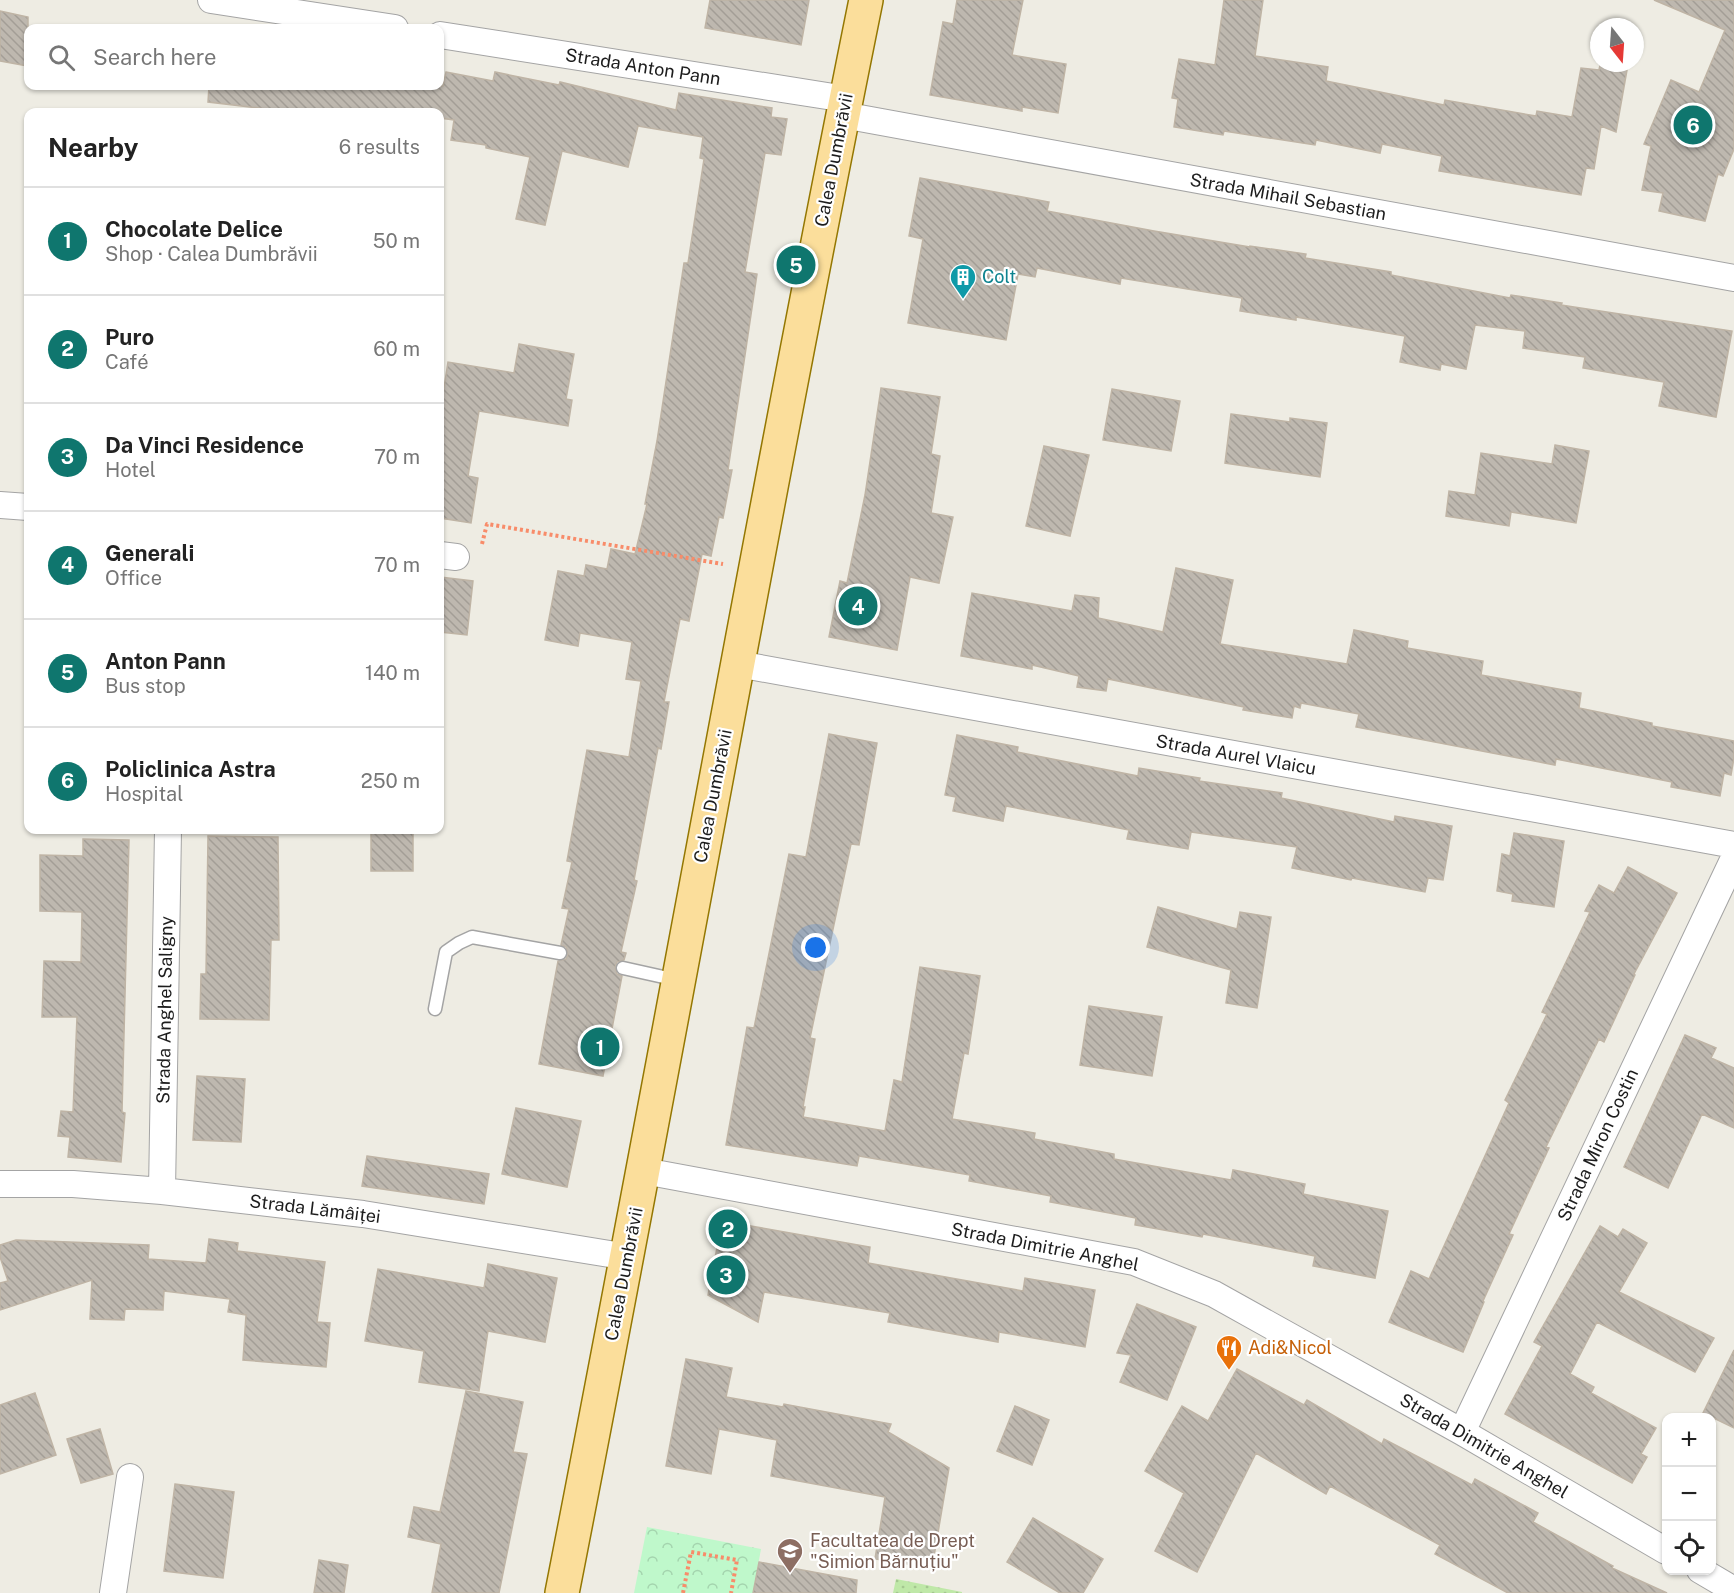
<!DOCTYPE html>
<meta charset="utf-8">
<style>
body{margin:0;font-family:"Public Sans",sans-serif;background:#f6f6f6;color:#222}
.controls{position:absolute;right:18px;bottom:18px;display:grid;overflow:hidden;border-radius:12px;box-shadow:0 2px 4px #0004}
.controls button{width:54px;height:54px;display:grid;place-items:center;padding:0;border:0;border-bottom:2px solid #e0e0e0;background:#fff;color:#222;font:30px sans-serif}
.compass{position:absolute;left:1590px;top:18px;width:54px;height:54px;border-radius:50%;background:#fff;box-shadow:0 2px 4px #0004;rotate:163deg}
.you{position:absolute;left:816px;top:948px;width:21px;height:21px;margin:-15px;border:4px solid #fff;border-radius:50%;background:#1a73e8;box-shadow:0 0 0 9px #1a73e833}
.badge{display:grid;place-items:center;width:39px;height:39px;border-radius:50%;background:#0f766e;color:#fff;font-size:20px;font-weight:700}
.pin{position:absolute;translate:-50% -50%;border:3px solid #fff;box-shadow:0 2px 6px #0006}
.list{margin:0;padding:0;list-style:none}
h2{display:flex;justify-content:space-between;align-items:center;height:78px;margin:0;padding:0 24px;font-size:26px}
h2 small{font-size:20px;font-weight:400;color:#767676}
.list li{display:grid;grid-template-columns:39px 1fr auto;gap:18px;align-items:center;box-sizing:border-box;height:108px;padding:0 24px;border-top:2px solid #e0e0e0}
.list b{display:block;font-size:22px;white-space:nowrap}
.list p{margin:0;font-size:20px;white-space:nowrap;color:#767676}
.list em{font-size:20px;font-style:normal;color:#767676}
.icon{flex:none;width:33px;height:33px;fill:none;stroke:currentColor;stroke-width:2;stroke-linecap:round;stroke-linejoin:round}
.map{position:relative;flex:none;width:1734px;height:1593px;overflow:hidden}
.search{position:absolute;background:#fff;box-shadow:0 2px 4px #0004;left:24px;top:24px;width:420px;height:66px;display:flex;align-items:center;gap:15px;box-sizing:border-box;padding:0 21px;border-radius:12px;color:#767676;font-size:22px}
.panel{position:absolute;background:#fff;box-shadow:0 2px 4px #0004;left:24px;top:108px;width:420px;height:726px;border-radius:12px}
.map>svg:first-child{display:block}
.grass{fill:url(#grass-dots)}
.park{fill:url(#park-crowns)}
.building{fill:url(#building-back-hatch);stroke:#bfb4a5;stroke-width:1.5}
.lines{fill:none;stroke-linecap:round;stroke-linejoin:round}
.lane-casing{stroke:#a4a4a4;stroke-width:15}
.street-casing{stroke:#a4a4a4;stroke-width:28}
.primary-casing{stroke:#947702;stroke-width:36}
.path{stroke:#f88c6a;stroke-width:4;stroke-dasharray:3 3;stroke-linecap:butt}
.lane{stroke:#fff;stroke-width:12}
.street{stroke:#fff;stroke-width:26}
.primary{stroke:#fbde9b;stroke-width:33}
.labels{text-anchor:middle;stroke-width:4.5;stroke-linejoin:round;paint-order:stroke}
.street-label{font-size:18px;fill:#1d1d1d;stroke:#fff}
.culture-label{font-size:18px;fill:#0d838f;stroke:#fff;text-anchor:start}
.food-label{font-size:18px;fill:#c56008;stroke:#fff;text-anchor:start}
.education-label{font-size:18px;fill:#785e54;stroke:#fff;text-anchor:start}
</style>
<div class="map">
<svg width="1734" height="1593" viewBox="0 0 1734 1593">
<defs>
<pattern id="grass-dots" width="8" height="8" patternUnits="userSpaceOnUse" patternTransform="scale(1.5)"><rect width="8" height="8" fill="#bfe8a8"/><path d="M2 2h.1M6 6h.1" fill="none" stroke="#a4c790" stroke-width="1.8" stroke-linecap="round"/></pattern>
<pattern id="park-crowns" width="20" height="18" patternUnits="userSpaceOnUse" patternTransform="scale(1.5)"><rect width="20" height="18" fill="#bff8cb"/><path d="M2 6a3 3 0 1 1 6 0M12 15a3 3 0 1 1 6 0" fill="none" stroke="#a4d4ae"/></pattern>
<pattern id="building-back-hatch" width="6" height="6" patternUnits="userSpaceOnUse" patternTransform="scale(1.5)"><rect width="6" height="6" fill="#beb8af"/><path d="M-1 5l2 2M0 0l6 6M5-1l2 2" fill="none" stroke="#a39e96"/></pattern>
</defs>
<rect width="100%" height="100%" fill="#eeece3"/>
<path class="grass" d="M896,1579L962,1592V1593H893Z"/>
<path class="park" d="M647,1527L761,1549L753,1593H634Z"/>
<path class="building" d="M710,0H809L801,45L705,28Z
M957,0H1023L1012,55L1066,64L1058,113L1022,107V111L930,95L943,22L953,24Z
M1224,0H1263L1255,56L1328,67L1326,81L1444,105L1445,100L1536,116L1537,111L1572,117L1581,68L1599,70L1600,65L1627,70L1616,132L1601,126L1594,169L1586,168L1581,195L1439,171L1442,156L1382,144L1380,153L1316,140L1315,145L1224,131L1223,135L1174,127L1178,99L1172,98L1179,59L1215,65Z
M1654,0H1734V149L1723,176L1718,174L1705,221L1659,211L1663,193L1642,190L1651,146L1644,144L1671,80L1699,92L1725,30Z
M0,11L28,17V66L0,61Z
M446,72L493,81L495,72L559,85L560,82L676,110L679,93L772,108L771,117L787,119L781,155L765,153L745,272L757,274L728,470H732L723,518L719,517L711,556L702,554L689,621L680,619L664,702H669L661,749L658,748L634,880L637,881L621,952L626,953L624,960L617,962L615,967L617,974L622,976L603,1076L539,1064L558,961L566,959L568,954L566,947L561,945L569,909L562,908L572,862L567,861L587,750L629,757L641,681L626,679L632,642L580,633L578,646L545,640L558,571L584,576L586,565L607,569L611,549L635,554L647,504H645L657,441L684,263H688L704,159L700,158L703,137L638,126L628,167L562,151L545,225L516,219L530,157L486,148V145L451,140L454,120L440,118V112H290L208,102L209,86H443Z
M920,178L1049,202L1047,211L1154,231L1250,247V246L1306,254L1305,258L1391,272V275L1510,298L1511,295L1562,303L1561,305L1732,331L1716,417L1659,406L1664,382L1583,368L1585,357L1523,348L1525,331L1475,325L1466,369L1441,364L1440,370L1400,362L1405,336L1296,317V320L1240,311L1242,298L1121,278L1120,284L1037,268L1035,277L1018,274L1006,340L908,323L923,239L909,236Z
M519,344L574,354L566,399L572,400L568,426L479,411L468,476L478,478L471,523L440,518V413L448,362L514,373Z
M881,388L940,397L931,454L940,456L931,513L953,517L939,583L910,577L897,650L829,637L840,581L847,583L865,495Z
M1112,389L1180,401L1171,451L1103,440Z
M1231,414L1290,422V418L1327,423L1320,477L1225,463Z
M1555,445L1589,451L1576,523L1511,512L1509,526L1446,516L1449,491L1475,495L1481,453L1552,464Z
M1044,446L1089,455L1070,536L1026,526Z
M1176,568L1233,580L1220,644L1347,664L1354,630L1408,641L1407,648L1483,661L1481,675L1581,693L1579,708L1652,723V726L1734,741V758L1731,775L1724,773L1720,796L1671,787L1672,782L1556,759L1555,765L1356,727L1359,714L1301,703L1300,708L1294,706L1292,718L1243,710L1244,707L1108,679L1106,691L1077,687L1079,676L1032,665V669L961,656L972,593L1072,611L1075,595L1099,598L1098,618L1163,632Z
M440,577L473,581L467,635L440,632Z
M829,734L877,743L859,845L851,844L810,1038L815,1039L803,1107H805L803,1117L885,1131L894,1080L902,1082L920,967L980,976L968,1054L964,1053L952,1119L1035,1133L1034,1139L1114,1154V1159L1231,1180L1233,1170L1305,1184L1303,1194L1388,1211L1375,1278L1313,1266L1315,1256L1203,1234L1202,1237L1135,1225L1136,1218L1050,1202L1051,1196L969,1181L970,1175L859,1156L857,1166L726,1145L747,1027L754,1028L789,854L806,857Z
M957,735L1018,747L1017,752L1138,776L1139,768L1200,778L1199,781L1282,793L1281,798L1394,822L1395,816L1452,826L1443,880L1428,878L1425,892L1352,878L1351,880L1292,868L1297,847L1191,832L1188,849L1127,839L1129,830L1006,806L1003,821L953,811L956,797L945,795Z
M371,830H413V871H371Z
M1514,833L1564,841L1554,907L1512,901L1513,894L1497,891L1502,854L1510,856Z
M208,836L278,837L279,940H271L269,1020L200,1019L201,974H206Z
M83,839L129,840L122,1112L125,1113L121,1162L68,1157L70,1137L58,1136L61,1111L73,1112L77,1017H42L44,961L81,962L82,912L40,911V855L83,856Z
M1628,867L1677,893L1634,974L1635,975L1604,1042L1599,1039L1546,1147L1549,1148L1509,1234L1513,1235L1483,1301L1484,1302L1463,1352L1389,1322L1411,1271L1429,1279L1509,1103L1505,1100L1547,1014L1542,1012L1590,912L1585,911L1599,885L1614,893Z
M1158,907L1237,929L1240,912L1271,917L1257,1008L1226,1003L1231,970L1147,947Z
M1089,1006L1162,1017L1152,1076L1080,1065Z
M1685,1035L1716,1048L1711,1058L1734,1068V1128L1702,1114L1668,1188L1624,1167Z
M197,1076L245,1079L241,1142L193,1140Z
M516,1108L581,1121L567,1187L502,1174Z
M367,1156L489,1174L484,1204L362,1186Z
M722,1221L870,1247L868,1263L1023,1291L1025,1278L1095,1290L1085,1347L999,1332L998,1342L888,1322L890,1313L764,1292L758,1322L708,1295Z
M1600,1226L1618,1237L1623,1229L1647,1243L1619,1292L1714,1338L1695,1372L1597,1322L1570,1374L1594,1387L1591,1393L1656,1428L1641,1454L1647,1457L1632,1483L1505,1414L1542,1346L1534,1342Z
M209,1239L238,1243L237,1251L325,1262L317,1322L330,1323L326,1367L243,1360L246,1315L228,1312L230,1299L164,1291L163,1310L125,1309L124,1320L90,1319L92,1280L0,1310V1283L8,1281L0,1257V1245L16,1240L149,1245L148,1259L206,1263Z
M488,1264L557,1278L545,1342L488,1331L479,1391L419,1382L424,1351L365,1341L378,1269L484,1288Z
M1137,1304L1196,1327L1167,1400L1120,1382L1131,1355L1117,1353Z
M1734,1350V1428L1703,1413Z
M686,1359L732,1368L726,1397L783,1407L784,1404L891,1424L888,1432L949,1468L932,1568L875,1559L885,1497L771,1476L777,1440L719,1429L711,1474L666,1466Z
M1237,1369L1304,1405L1307,1400L1382,1444L1384,1439L1472,1485L1475,1479L1538,1513L1533,1522L1613,1566L1612,1568L1667,1593H1508L1435,1554L1440,1545L1330,1486L1326,1494L1256,1453L1197,1572L1155,1551L1184,1493L1145,1471L1182,1406L1208,1421Z
M466,1391L523,1402L513,1452L527,1454L499,1593H432L441,1544L408,1537L414,1507L440,1512Z
M35,1393L56,1455L0,1474V1405Z
M1015,1406L1049,1420L1032,1465L997,1451Z
M100,1429L113,1474L81,1483L67,1439Z
M175,1484L234,1492L223,1578L164,1571Z
M1033,1518L1103,1559L1083,1593H1060L1007,1562Z
M319,1560L348,1565L344,1593H314Z
M759,1562L857,1580L856,1593H753Z"/>
<g class="lines">
<g class="lane-casing">
<path id="lane" d="M623,968L677,980
M435,1009L446,952L459,943L472,937L560,953"/>
</g>
<g class="street-casing">
<path id="street" d="M211,0L395,28
M440,35L846,99
M843,115L1734,278
M0,505L28,507
M440,555L456,557
M738,664L1734,845
M644,1171L1134,1262L1214,1294L1462,1432L1666,1551
M0,1184H73L162,1191L363,1214L628,1257
M162,1191L168,830
M1462,1432L1734,858
M1700,1570L1734,1590
M113,1593L130,1477"/>
</g>
<g class="primary-casing">
<path id="primary" d="M562,1593C666,1063 759,530 866,0"/>
</g>
<path class="path" d="M482,544L487,524L723,564
M683,1593L691,1552L737,1560L731,1593"/>
<use href="#lane" class="lane"/>
<use href="#street" class="street"/>
<use href="#primary" class="primary"/>
</g>
<defs>
<g id="building-pin" transform="scale(1.35)"><path d="M0 17L-7.5 6A9.5 9.5 0 1 1 7.5 6Z" fill="#0f9aa8" stroke="#fff"/><path d="M-4-6H4V6H1V3H-1V6H-4ZM-2.5-4.3h1.7v1.8h-1.7ZM.8-4.3h1.7v1.8H.8ZM-2.5-1h1.7V.8h-1.7ZM.8-1h1.7V.8H.8Z" fill="#fff"/></g>
<g id="restaurant-pin" transform="scale(1.35)"><path d="M0 17L-7.5 6A9.5 9.5 0 1 1 7.5 6Z" fill="#e8710a" stroke="#fff"/><path d="M-5-6h1v4h1v-4h1v4h1v-4h1v5L-1.5 .5V6h-2V.5L-5-1ZM5-6V6H3V1.5H1.5Q1.5-4 5-6Z" fill="#fff"/></g>
<g id="university-pin" transform="scale(1.35)"><path d="M0 17L-7.5 6A9.5 9.5 0 1 1 7.5 6Z" fill="#8d6e63" stroke="#fff"/><path d="M0-5L7-2L0 1L-7-2ZM-4 1L0 2.5L4 1V4Q0 6-4 4Z" fill="#fff"/></g>
</defs>
<g fill-rule="evenodd">
<use href="#building-pin" x="963" y="277"/>
<use href="#restaurant-pin" x="1229" y="1348"/>
<use href="#university-pin" x="790" y="1551"/>
</g>
<g class="labels">
<g class="street-label">
<text transform="translate(643 67) rotate(9)" y="6">Strada Anton Pann</text>
<text transform="translate(834 160) rotate(-79)" y="6">Calea Dumbrăvii</text>
<text transform="translate(1288 197) rotate(10)" y="6">Strada Mihail Sebastian</text>
<text transform="translate(1236 755) rotate(10)" y="6">Strada Aurel Vlaicu</text>
<text transform="translate(713 796) rotate(-79)" y="6">Calea Dumbrăvii</text>
<text transform="translate(165 1010) rotate(-89)" y="6">Strada Anghel Saligny</text>
<text transform="translate(1598 1145) rotate(-65)" y="6">Strada Miron Costin</text>
<text transform="translate(315 1209) rotate(7)" y="6">Strada Lămâiței</text>
<text transform="translate(1045 1247) rotate(11)" y="6">Strada Dimitrie Anghel</text>
<text transform="translate(624 1274) rotate(-79)" y="6">Calea Dumbrăvii</text>
<text transform="translate(1484 1446) rotate(30)" y="6">Strada Dimitrie Anghel</text>
</g>
<g class="culture-label">
<text x="982" y="283">Colt</text>
</g>
<g class="food-label">
<text x="1248" y="1354">Adi&amp;Nicol</text>
</g>
<g class="education-label">
<text x="810" y="1547">Facultatea de Drept<tspan x="810" dy="21">"Simion Bărnuțiu"</tspan></text>
</g>
</g>
</svg>
<div class="controls">
<button>+</button>
<button>−</button>
<button><svg class="icon" aria-label="locate" viewBox="0 0 24 24"><circle cx="12" cy="12" r="6"/><path d="M12 2v4M12 18v4M2 12h4M18 12h4"/></svg></button>
</div>
<svg class="compass" viewBox="-18 -18 36 36"><path d="M0-13l5 13h-10z" fill="#e53935"/><path d="M0 13l5-13h-10z" fill="#767676"/></svg>
<div class="you"></div>
<div class="pin badge" style="left:600px;top:1047px">1</div>
<div class="pin badge" style="left:728px;top:1229px">2</div>
<div class="pin badge" style="left:726px;top:1275px">3</div>
<div class="pin badge" style="left:858px;top:606px">4</div>
<div class="pin badge" style="left:796px;top:265px">5</div>
<div class="pin badge" style="left:1693px;top:125px">6</div>
<div class="search"><svg class="icon" aria-label="search" viewBox="0 0 24 24"><circle cx="10" cy="10" r="6"/><path d="M15 15l6 6"/></svg>Search here</div>
<section class="panel">
<h2>Nearby<small>6 results</small></h2>
<ul class="list">
<li><span class="badge">1</span><div><b>Chocolate Delice</b><p>Shop · Calea Dumbrăvii</p></div><em>50 m</em></li>
<li><span class="badge">2</span><div><b>Puro</b><p>Café</p></div><em>60 m</em></li>
<li><span class="badge">3</span><div><b>Da Vinci Residence</b><p>Hotel</p></div><em>70 m</em></li>
<li><span class="badge">4</span><div><b>Generali</b><p>Office</p></div><em>70 m</em></li>
<li><span class="badge">5</span><div><b>Anton Pann</b><p>Bus stop</p></div><em>140 m</em></li>
<li><span class="badge">6</span><div><b>Policlinica Astra</b><p>Hospital</p></div><em>250 m</em></li>
</ul>
</section>
</div>
